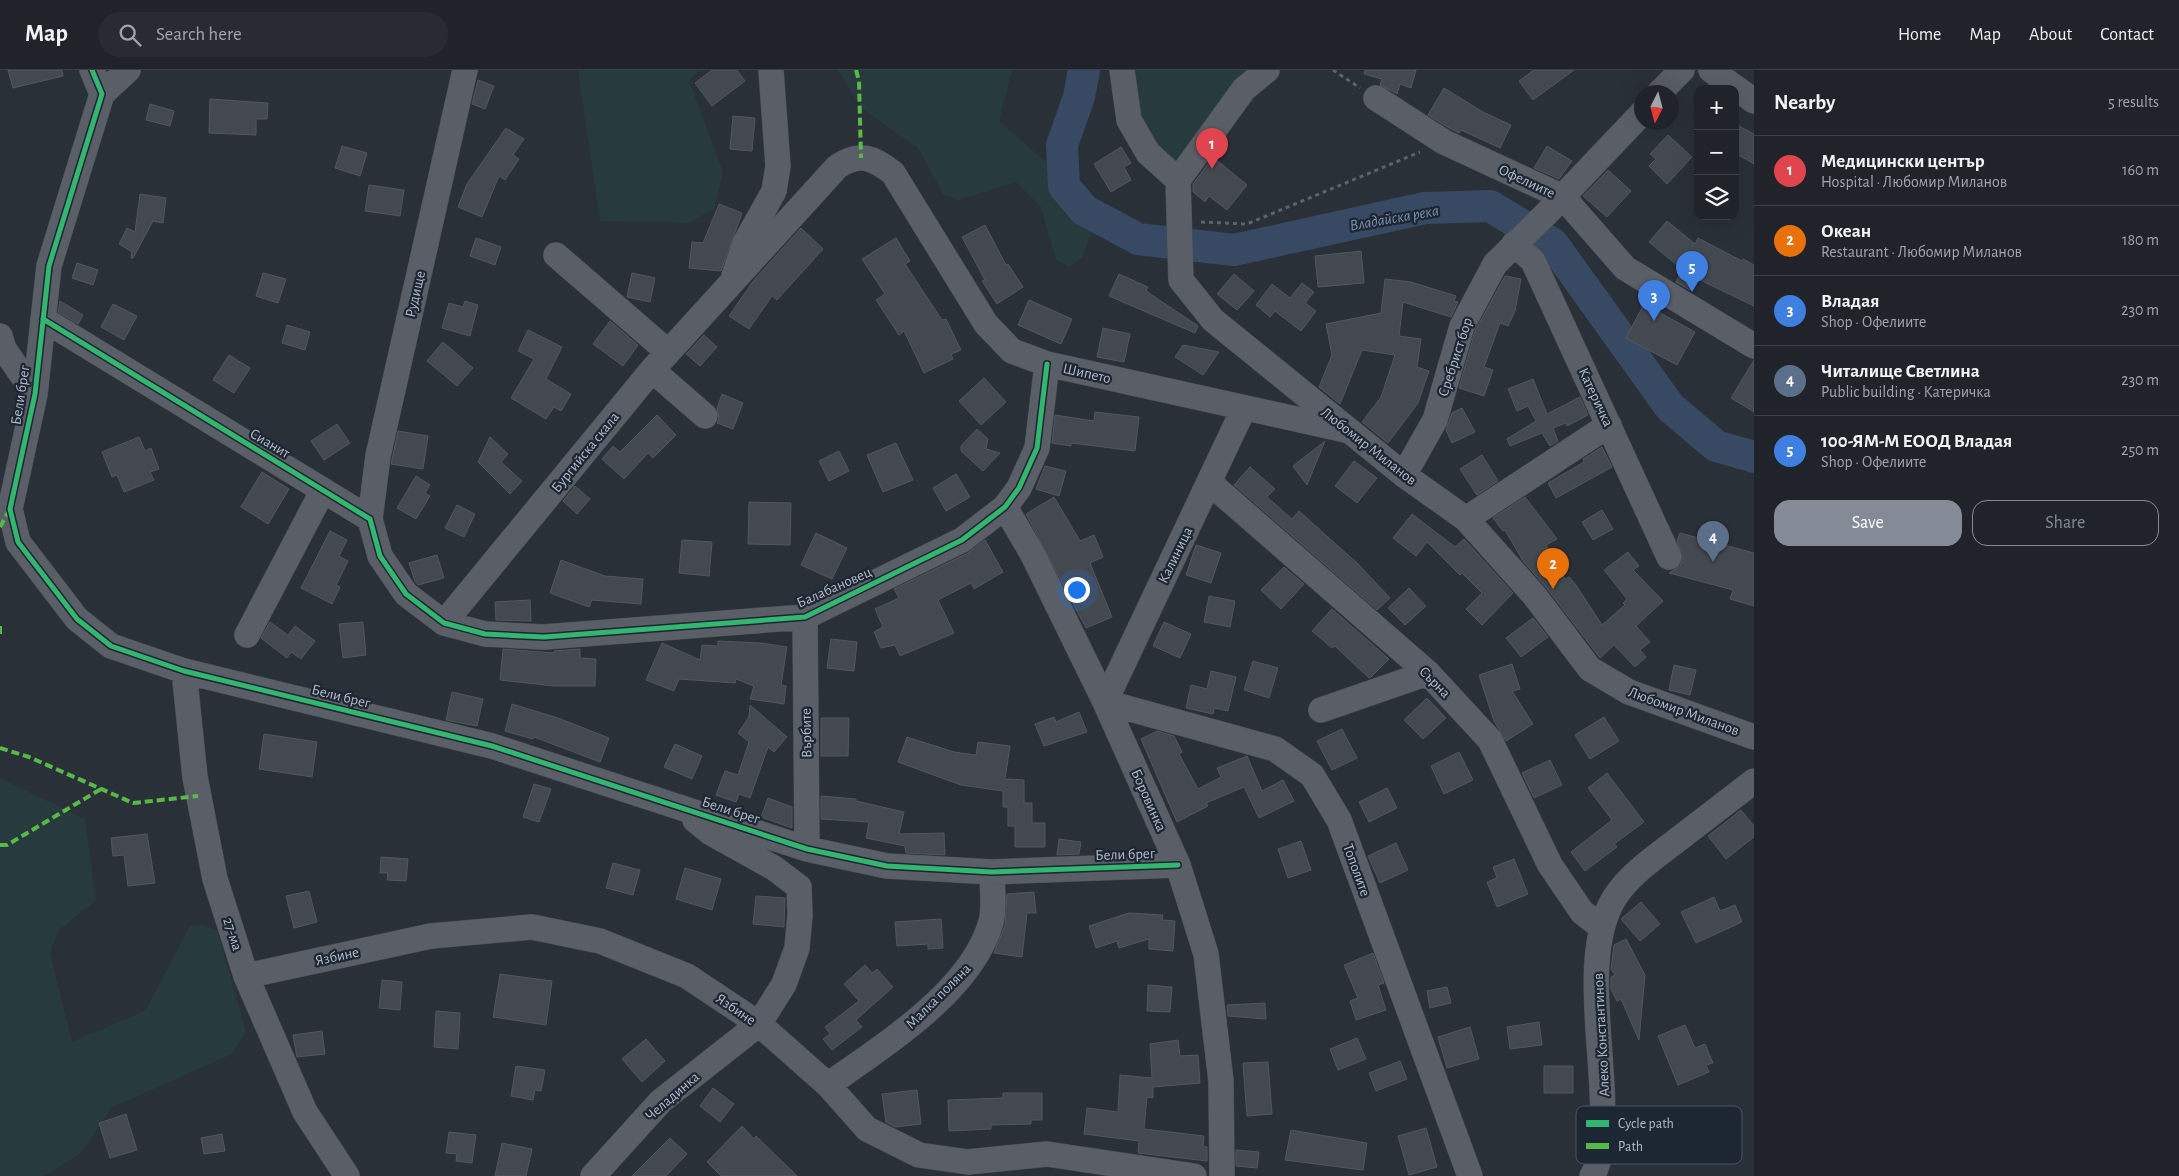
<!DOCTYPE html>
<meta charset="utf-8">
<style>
body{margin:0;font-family:"Alegreya Sans",sans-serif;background:#282c32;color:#f1f3f6}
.controls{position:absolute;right:15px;top:15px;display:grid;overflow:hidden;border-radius:10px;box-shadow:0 5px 20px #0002}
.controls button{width:45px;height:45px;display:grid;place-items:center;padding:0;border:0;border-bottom:1px solid #3d4147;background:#20242a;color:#f1f3f6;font:25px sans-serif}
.compass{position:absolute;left:1634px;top:15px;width:45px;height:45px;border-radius:50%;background:#20242a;box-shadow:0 5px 20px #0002;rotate:186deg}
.you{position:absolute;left:1076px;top:519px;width:18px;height:18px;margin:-12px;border:4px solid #fff;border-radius:50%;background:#1a73e8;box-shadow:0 0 0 8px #1a73e833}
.badge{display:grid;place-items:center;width:32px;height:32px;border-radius:50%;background:#848b96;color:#fff;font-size:16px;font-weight:700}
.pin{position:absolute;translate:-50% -41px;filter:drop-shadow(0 1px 2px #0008)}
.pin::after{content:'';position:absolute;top:26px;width:18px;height:15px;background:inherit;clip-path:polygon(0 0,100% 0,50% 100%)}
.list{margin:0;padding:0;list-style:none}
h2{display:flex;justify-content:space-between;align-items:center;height:65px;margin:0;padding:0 20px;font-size:21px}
h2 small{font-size:16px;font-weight:400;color:#a2a4a8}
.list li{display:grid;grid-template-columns:32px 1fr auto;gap:15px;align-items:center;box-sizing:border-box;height:70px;padding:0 20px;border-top:1px solid #3d4147}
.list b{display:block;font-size:19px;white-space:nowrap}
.list p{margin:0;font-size:16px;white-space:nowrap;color:#a2a4a8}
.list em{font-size:16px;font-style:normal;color:#a2a4a8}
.actions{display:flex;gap:10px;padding:15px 20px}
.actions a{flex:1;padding:11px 0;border:1px solid #848b96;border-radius:15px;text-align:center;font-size:18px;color:#848b96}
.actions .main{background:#848b96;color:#fff}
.icon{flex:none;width:28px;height:28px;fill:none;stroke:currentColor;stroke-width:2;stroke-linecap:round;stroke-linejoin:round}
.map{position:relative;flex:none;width:1754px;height:1106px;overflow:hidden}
header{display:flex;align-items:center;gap:30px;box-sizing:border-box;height:70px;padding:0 25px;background:#20242a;border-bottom:1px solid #3d4147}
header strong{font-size:24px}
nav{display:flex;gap:28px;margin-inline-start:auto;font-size:18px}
.search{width:350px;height:45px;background:#282c32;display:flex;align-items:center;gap:12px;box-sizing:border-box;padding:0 18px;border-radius:28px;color:#a2a4a8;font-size:19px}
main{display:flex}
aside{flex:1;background:#20242a}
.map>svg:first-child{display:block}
.green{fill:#273a3e}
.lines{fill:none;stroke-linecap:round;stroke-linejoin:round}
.river{stroke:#384963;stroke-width:32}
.building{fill:#444950;stroke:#52575f}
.minor-casing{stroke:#484c53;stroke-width:26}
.path{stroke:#5d636a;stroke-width:3;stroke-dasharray:4 4;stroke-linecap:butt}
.minor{stroke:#5a5e66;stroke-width:25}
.quiet{stroke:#58b947;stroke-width:4;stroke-dasharray:8 4;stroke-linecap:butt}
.cycleway-casing{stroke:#1d2633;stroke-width:8}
.cycleway{stroke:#33b770;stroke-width:5}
.labels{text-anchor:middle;stroke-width:4.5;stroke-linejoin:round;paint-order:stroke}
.street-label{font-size:15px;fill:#b4bcc9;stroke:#1d2633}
.water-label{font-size:16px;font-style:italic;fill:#7c92b1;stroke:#1d2633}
.key{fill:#1d2633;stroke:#4a5360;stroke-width:1}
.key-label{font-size:14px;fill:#b4bcc9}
</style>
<header>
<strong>Map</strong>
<div class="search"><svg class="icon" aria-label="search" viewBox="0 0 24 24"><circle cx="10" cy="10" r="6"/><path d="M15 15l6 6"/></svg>Search here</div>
<nav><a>Home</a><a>Map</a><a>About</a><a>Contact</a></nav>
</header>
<main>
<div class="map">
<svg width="1754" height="1106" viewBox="0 0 1754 1106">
<rect width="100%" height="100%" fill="#2a3038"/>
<path class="green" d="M578,0H701L689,10L723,102L714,139L688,153L600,151Z
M838,0H1012L999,51L1100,139L1082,188L1069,197L1056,190L1041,137L1016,112L959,130L943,124L918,78L861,38Z
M1122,0H1267L1178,110L1148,83Z
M0,708L85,749L96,830L58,861L50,883L72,972L145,941L190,856L200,855L217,860L246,962L232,984L111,1038L81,1083L53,1101L42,1106H0Z"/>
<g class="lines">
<path class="river" d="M1084,0L1079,27L1062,75L1064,116L1084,140L1138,169L1234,180L1425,138L1490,136L1553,174L1670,337L1716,376L1754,387"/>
</g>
<path class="building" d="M8,0H62L63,6L13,18Z
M712,0H737L745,11L712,36L695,13Z
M1365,0H1416L1411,18L1400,14L1397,24L1380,15L1382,9L1364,4Z
M1534,0H1574L1533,30L1519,11Z
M478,10L494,16L485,39L472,34Z
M1444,18L1483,42L1511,55L1500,78L1461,60L1459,63L1451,59L1428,45Z
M210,29L268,33L267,49H256V65L209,63Z
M150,34L174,41L170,56L146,50Z
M733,46L755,48L752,81L730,79Z
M1735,54L1754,64V94L1735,83Z
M506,58L524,69L513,85L519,89L505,110L499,106L482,147L458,137L467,114Z
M1668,65L1692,87L1667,114L1649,96L1656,89L1650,84Z
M342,76L367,83L360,106L335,98Z
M1547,76L1572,91L1559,109L1534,98Z
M1121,77L1131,93L1124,97L1131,110L1111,122L1094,94Z
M1213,87L1247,115L1227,140L1209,126L1205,132L1193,122V114Z
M1608,100L1631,121L1607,147L1583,126Z
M369,115L404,120L400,146L365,141Z
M140,124L166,128L163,153L153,151L133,188H131L132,182L119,174L127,158L135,162Z
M719,134L742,143L721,201L689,198L692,172L703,173Z
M1667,151L1695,174L1698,168L1742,191L1743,189L1754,195V236L1696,208L1690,220L1676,212L1682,199L1649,172Z
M985,155L1006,195L1008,194L1023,217L997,234L982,211L985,210L962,167Z
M801,158L823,179L777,230L772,226L749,259L729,246L754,210Z
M476,168L501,177L495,195L470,186Z
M896,168L910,191L905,194L942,250L946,249L961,280L951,284L953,289L924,303L904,261L899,265L876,230L885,224L862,189Z
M1361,181L1364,213L1318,217L1315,186Z
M77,193L98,200L93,215L72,208Z
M263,203L286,209L278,233L256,226Z
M632,203L655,208L650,232L627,227Z
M1119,204L1148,217L1146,221L1198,256L1195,263L1109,226Z
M1234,204L1254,221L1237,240L1217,224Z
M1505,206L1521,209L1515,241L1508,256L1500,253L1484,297L1493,300L1484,326L1459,318L1475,261Z
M1385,209L1411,212L1456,226L1454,231L1458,232L1451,247L1403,232L1399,266L1421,269L1417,297L1429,301L1418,333L1388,373L1362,352L1381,327L1395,285L1362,280L1340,334L1319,317L1332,285L1326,254L1381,243Z
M1302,213L1314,222L1305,233L1316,241L1301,261L1275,241L1270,247L1256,235L1272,214L1290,228Z
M1029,230L1072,249L1061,274L1018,255Z
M60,231L83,245L78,254L58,242Z
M465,231L478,235L470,266L442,258L449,233L463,237Z
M113,234L137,246L124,270L101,257Z
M1644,234L1695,262L1677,295L1626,268Z
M610,251L638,275L623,296L593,274Z
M287,255L310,262L305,280L282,273Z
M1103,258L1130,264L1124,292L1097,287Z
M528,260L562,277L546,309L571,324L561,341L554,337L546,349L511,328L534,289L518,281Z
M704,265L717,277L700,296L686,284Z
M443,272L473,298L457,316L427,291Z
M1183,275L1219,282L1203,305L1175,287Z
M229,285L250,298L234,323L213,310Z
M1754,290V342L1731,328Z
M984,308L1006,332L981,355L959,331Z
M1533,309L1547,344L1580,327L1588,345L1567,356L1566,353L1553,358L1558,371L1550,376L1542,363L1510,376L1507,369L1536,351L1528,336L1517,341L1508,319Z
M722,324L743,333L733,359L717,353L719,348L717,338Z
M1462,338L1475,362L1452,373L1446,360L1452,343Z
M1095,342L1139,347L1135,381L1071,373V376L1052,373L1055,345L1094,351Z
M657,345L676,365L653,388L648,383L624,409L602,389L613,376L620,382Z
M337,354L350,373L324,390L311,371Z
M977,359L988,369L986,379L1000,383L983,401L961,381V376Z
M398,361L428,366L423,399L391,394Z
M139,367L145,381L151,378L159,399L150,402L154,410L124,422L117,405L112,407L102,382Z
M490,367L508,384L501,392L522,411L510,424L478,392Z
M1325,371L1307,415L1293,396Z
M896,373L913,410L883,422L867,385Z
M1602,377L1612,397L1556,428L1548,413L1584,392L1583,389Z
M839,381L849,401L829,411L819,391Z
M1482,385L1498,411L1477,425L1460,399Z
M1354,391L1377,408L1357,433L1335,416Z
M1045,396L1066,401L1059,426L1036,419Z
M1250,397L1275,419L1267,427L1292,449L1299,441L1358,494L1390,528L1377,540L1234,415Z
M262,402L289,419L268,454L241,437Z
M956,404L970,427L946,441L933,418Z
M416,406L430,415L425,423L430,426L416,449L397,438Z
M575,416L590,429L577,444L563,431Z
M1054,427L1080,471L1094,465L1103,487L1090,493L1112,547L1086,558L1026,444Z
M1525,427L1557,469L1546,475L1565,509L1569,507L1576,515L1602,555L1625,535L1623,533L1627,529L1604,500L1628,482L1639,496L1633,500L1663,531L1636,556L1650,572L1640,580L1646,587L1635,597L1614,575L1600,588L1545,516L1523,491L1505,460L1503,461L1493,448Z
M749,432L791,433L790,475L748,474Z
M457,435L475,444L464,467L445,458Z
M1602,440L1613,459L1593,470L1582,452Z
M1412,444L1455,477L1464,469L1513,523L1482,555L1466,539L1482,523L1462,503L1460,505L1427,472L1416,486L1393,468Z
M330,461L347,470L339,486L348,491L336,515L340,517L332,534L301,518Z
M816,463L847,478L832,509L801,495Z
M1680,463L1754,483V536L1730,529L1733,520L1669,503L1680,496L1683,489L1677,471Z
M682,470L712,472L709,506L679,503Z
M985,470L1003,502L974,519L971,513L938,530L954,563L900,586L895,575L881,578L874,562L883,557L875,539L899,528L894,519L968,483Z
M1196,475L1221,483L1211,513L1186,505Z
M437,485L444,508L418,515L415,511L409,493Z
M561,490L605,506L643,509L641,534L592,530L589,537L550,523Z
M1284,497L1304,514L1281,539L1261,520Z
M1409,518L1426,536L1405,555L1388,538Z
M1209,526L1235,531L1230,557L1204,552Z
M530,530L531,551L496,550L495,532Z
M1332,539L1389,589L1371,607L1369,608L1335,576L1332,578L1312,561Z
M1533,548L1548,567L1521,587L1506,568Z
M270,552L288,565L295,556L315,571L301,589L291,582L287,588L261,568Z
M363,552L366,585L343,588L339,554Z
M1164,552L1191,564L1180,588L1153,576Z
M831,569L857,572L854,601L827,598Z
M718,571L761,573L787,577L781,615L786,616L784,634L750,629L754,616L736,609L735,613L679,609L674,621L646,610L662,573L700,590L702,575L718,576Z
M503,579L554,583V581L580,579V588L596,589L595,616H554L500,610Z
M1253,591L1278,598L1269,628L1244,620Z
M1512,594L1520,619L1512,621L1533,654L1506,671L1494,651L1479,605Z
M1674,595L1696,600L1690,625L1669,620Z
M1211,601L1236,607L1228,641L1214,638L1213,644L1186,638L1191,615L1207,619Z
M452,622L483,629L477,656L446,650Z
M1427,628L1446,648L1423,669L1404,650Z
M512,634L558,648L609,668L600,692L534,667L533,669L505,661Z
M750,635L787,667L774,682L768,677L750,728L739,724L736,732L716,725L725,701L738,705L749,672L738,663L749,647Z
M1079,642L1087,662L1044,676L1035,654L1054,647L1056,652Z
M1604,647L1619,671L1590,689L1575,665Z
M821,648H849L848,686H821Z
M1342,659L1357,688L1332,700L1317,671Z
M1157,661L1174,666L1182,682L1179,684L1198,719L1221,707L1217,698L1247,686L1262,721L1283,710L1294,731L1259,748L1244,717L1206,733L1208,736L1177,752L1141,669Z
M264,664L317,672L312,707L259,699Z
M907,667L954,682L976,685L978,672L1010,676L1005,709L1024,710V733H1032V753H1045V777H1015V756H1008V737H1003V721L961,715L898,692Z
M675,674L702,686L692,709L664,697Z
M1459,682L1473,710L1444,724L1431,696Z
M1550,690L1562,715L1534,728L1522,703Z
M1607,703L1644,752L1614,774L1617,777L1585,801L1571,782L1612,750L1588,718Z
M534,714L551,719L539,752L523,747Z
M1387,718L1397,738L1369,752L1359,732Z
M821,726L856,729V731L904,742L899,764L944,763L945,785L906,783L905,776L866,768L869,752L821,749Z
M768,728L792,737V758L761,747Z
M1741,740L1754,756V767L1726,789L1708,766Z
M147,764L155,813L128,816L124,785L113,786L111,768Z
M1059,769L1081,772L1079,784L1057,785Z
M1301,771L1311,800L1288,808L1278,779Z
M1396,773L1408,800L1380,813L1368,786Z
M381,787L408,789L406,811L387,810L388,803H380Z
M1514,789L1528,824L1497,837L1487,812L1497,808L1493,797Z
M613,793L640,800L633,825L606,818Z
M685,798L721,809L712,840L676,829Z
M309,821L317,852L294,858L286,826Z
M1034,822L1036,843H1027L1022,887L994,883L1005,855L1007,824Z
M756,826L785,828L784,857L753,854Z
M1714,827L1720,841L1735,835L1742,852L1696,873L1681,842Z
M1641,832L1660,854L1640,871L1621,849Z
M1129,843L1163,845L1162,850L1175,851L1173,881L1149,879V869L1119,878L1117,871L1096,878L1089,856Z
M941,849L943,878L928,879V874L897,876L895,852Z
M1626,869L1645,905L1639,970L1621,929L1617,931L1611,919V907L1615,905L1611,899L1614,875Z
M1373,883L1384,913L1378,915L1386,940L1356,950L1350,931L1358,928L1344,895Z
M865,895L872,903L877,899L893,917L856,950L862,957L832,980L823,969L830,964L825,957L859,931L844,914Z
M500,904L552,911L546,955L493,947Z
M382,910L402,912L400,940L379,938Z
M1148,915L1172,917L1170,942L1147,941Z
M1447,917L1451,933L1430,938L1427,921Z
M1265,933L1266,949L1228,946L1227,935Z
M436,941L460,943L458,979L434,977Z
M1539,952L1542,975L1510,979L1507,957Z
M1685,955L1695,978L1705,974L1713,993L1706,995L1709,1002L1678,1015L1658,966Z
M1470,957L1479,989L1447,998L1438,967Z
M322,961L325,984L297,987L293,965Z
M1357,968L1366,989L1338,1000L1330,979Z
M646,969L665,991L642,1012L622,989Z
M1178,970L1180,986L1198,985L1200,1013L1153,1017V1028L1147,1027L1144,1059L1204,1066L1203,1076L1207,1077V1091L1138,1083L1139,1071L1084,1064L1087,1038L1118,1042L1120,1005L1152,1008L1150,974Z
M1400,991L1407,1009L1376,1021L1369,1003Z
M1268,992L1272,1044L1247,1046L1243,993Z
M516,996L545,1000L541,1021L535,1020L533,1030L511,1026Z
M1544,996H1573V1023H1544Z
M713,1018L734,1034L720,1052L700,1036Z
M917,1020L921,1054L895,1057L886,1052L882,1024Z
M1003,1023H1042V1050H1031V1054L991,1055V1059L949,1061L948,1030L1003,1028Z
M126,1044L137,1080L110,1088L99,1053Z
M742,1056L754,1069L756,1066L797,1106H721L707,1092Z
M1426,1058L1437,1097L1409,1105L1398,1066Z
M1291,1060L1367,1073L1363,1100L1285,1090Z
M449,1062L476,1065L472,1093L456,1091L457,1084L446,1083Z
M222,1064L225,1081L204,1084L201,1068Z
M670,1068L687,1084L666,1106H632Z
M502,1073L532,1079L526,1106H495Z
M1236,1080L1259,1082L1257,1098L1236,1096Z"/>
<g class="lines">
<g class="minor-casing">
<path id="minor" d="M92,0L102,24L49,196L35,324L10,439L18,472L77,549L111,576L184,601L492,676L807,779L887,796L992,802L1178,795
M1122,0L1129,50L1148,83L1178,110
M1267,0L1244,19L1178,110L1181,210L1213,250L1404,405L1466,449L1534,525L1590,599L1629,622L1754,667
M1711,0L1754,31
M1660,22L1682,0
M102,24L128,0
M1376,28L1444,72L1563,127L1625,198L1754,276
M1514,174L1533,191L1669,487
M556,185L668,282
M734,206L745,173L774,121L778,96L771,0
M43,249L370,449L380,486L406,524L444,553L485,564L544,567L805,547L962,470L1005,437L1019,418L1037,378L1047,294
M0,266L4,279L35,324
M652,300L705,346
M1244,338L1105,632L1275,679L1312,705L1339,750L1470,1106
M1404,405L1435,350L1462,256L1495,194L1547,143L1642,43
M1210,413L1428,603L1490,670L1550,795L1582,842L1602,858
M1005,437L1033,485L1105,632L1178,795L1206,884L1221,1011L1222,1106
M370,449L378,386L465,0
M1466,449L1609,355
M805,547L807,779
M444,553L652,300L837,97C859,81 874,88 893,103L986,254L1012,281L1047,294L1350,361
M247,565L323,420
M184,601L195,707L215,809L246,906L305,1042L347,1106
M1321,640L1428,603
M246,906L431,866L532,857L600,871L687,906L759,954L828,1015L867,1059L919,1085L968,1092L1047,1084L1194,1106
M828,1015C884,975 972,921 991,852C995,837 992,818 992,802
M593,1106L661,1031L759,954L784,914L797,878L800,845L799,817L774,798L711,763L695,750
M1592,1106C1599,1096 1600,1082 1601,1070C1610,1000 1577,887 1615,827C1630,804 1654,788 1676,771C1702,751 1728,731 1754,711"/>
</g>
<path class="path" d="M1333,0L1360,18
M1201,152L1247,154L1420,82"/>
<use href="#minor" class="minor"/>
<path class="quiet" d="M856,0L859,11L861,88
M0,457L10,439
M0,556V568
M0,678L29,687L133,733L198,726
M0,775H7L101,719"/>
<g class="cycleway-casing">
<path id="cycleway" d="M92,0L102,24L49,196L35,324L10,439L18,472L77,549L111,576L184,601L492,676L807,779L887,796L992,802L1178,795
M43,249L370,449L380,486L406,524L444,553L485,564L544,567L805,547L962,470L1005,437L1019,418L1037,378L1047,294"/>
</g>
<use href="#cycleway" class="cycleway"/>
</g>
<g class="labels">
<g class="street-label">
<text transform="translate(1527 111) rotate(25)" y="5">Офелиите</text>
<text transform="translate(415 224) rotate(-77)" y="5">Рудище</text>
<text transform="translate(1455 287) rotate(-72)" y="5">Сребрист бор</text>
<text transform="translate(1087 303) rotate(13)" y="5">Шипето</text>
<text transform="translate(20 325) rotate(-81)" y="5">Бели брег</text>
<text transform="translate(1596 327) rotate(65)" y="5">Катеричка</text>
<text transform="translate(270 373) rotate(31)" y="5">Сианит</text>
<text transform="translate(1369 376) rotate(38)" y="5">Любомир Миланов</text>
<text transform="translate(585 382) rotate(-51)" y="5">Бургийска скала</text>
<text transform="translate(1175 485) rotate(-64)" y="5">Калиница</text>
<text transform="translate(834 517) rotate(-24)" y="5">Балабановец</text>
<text transform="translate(1435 612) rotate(45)" y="5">Сърна</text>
<text transform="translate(341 626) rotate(14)" y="5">Бели брег</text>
<text transform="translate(1684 641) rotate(20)" y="5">Любомир Миланов</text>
<text transform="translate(806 663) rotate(-91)" y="5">Върбите</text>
<text transform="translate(1149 730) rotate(66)" y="5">Боровинка</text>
<text transform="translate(731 740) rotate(18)" y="5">Бели брег</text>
<text transform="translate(1125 784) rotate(-2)" y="5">Бели брег</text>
<text transform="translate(1357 800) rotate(70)" y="5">Тополите</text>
<text transform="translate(233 864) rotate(72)" y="5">27-ма</text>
<text transform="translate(337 886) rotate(-12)" y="5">Язбине</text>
<text transform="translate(938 926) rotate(-45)" y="5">Малка поляна</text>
<text transform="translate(736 939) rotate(34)" y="5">Язбине</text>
<text transform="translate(1601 965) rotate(-93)" y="5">Алеко Константинов</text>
<text transform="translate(672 1026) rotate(-41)" y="5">Челадинка</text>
</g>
<g class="water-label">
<text transform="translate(1394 147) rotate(-10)" y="6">Владайска река</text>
</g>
</g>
<rect x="1576" y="1036" width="166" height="58" rx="8" class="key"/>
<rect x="1586" y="1050" width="23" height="7" fill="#33b770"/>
<rect x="1586" y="1073" width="23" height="6" fill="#58b947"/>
<g class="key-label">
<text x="1618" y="1058">Cycle path</text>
<text x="1618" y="1081">Path</text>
</g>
</svg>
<div class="controls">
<button>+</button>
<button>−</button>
<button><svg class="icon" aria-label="layers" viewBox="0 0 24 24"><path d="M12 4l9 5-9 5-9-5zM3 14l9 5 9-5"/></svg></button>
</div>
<svg class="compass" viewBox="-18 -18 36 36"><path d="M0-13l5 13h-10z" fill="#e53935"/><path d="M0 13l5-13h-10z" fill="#a2a4a8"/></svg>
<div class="you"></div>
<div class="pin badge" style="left:1212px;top:99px;background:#e0444e">1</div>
<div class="pin badge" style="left:1553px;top:519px;background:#e8710a">2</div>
<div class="pin badge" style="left:1654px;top:251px;background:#3f7fe0">3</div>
<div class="pin badge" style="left:1713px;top:492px;background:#5c6f8a">4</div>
<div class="pin badge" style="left:1692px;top:222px;background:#3f7fe0">5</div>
</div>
<aside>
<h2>Nearby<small>5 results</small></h2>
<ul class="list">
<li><span class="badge" style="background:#e0444e">1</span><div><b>Медицински център</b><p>Hospital · Любомир Миланов</p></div><em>160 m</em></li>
<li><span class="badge" style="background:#e8710a">2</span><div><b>Океан</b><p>Restaurant · Любомир Миланов</p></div><em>180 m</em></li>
<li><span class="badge" style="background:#3f7fe0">3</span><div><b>Владая</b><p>Shop · Офелиите</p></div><em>230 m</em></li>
<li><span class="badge" style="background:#5c6f8a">4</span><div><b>Читалище Светлина</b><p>Public building · Катеричка</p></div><em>230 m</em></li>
<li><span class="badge" style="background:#3f7fe0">5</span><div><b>100-ЯМ-М ЕООД Владая</b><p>Shop · Офелиите</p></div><em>250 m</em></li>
</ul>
<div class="actions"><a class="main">Save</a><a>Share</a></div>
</aside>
</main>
